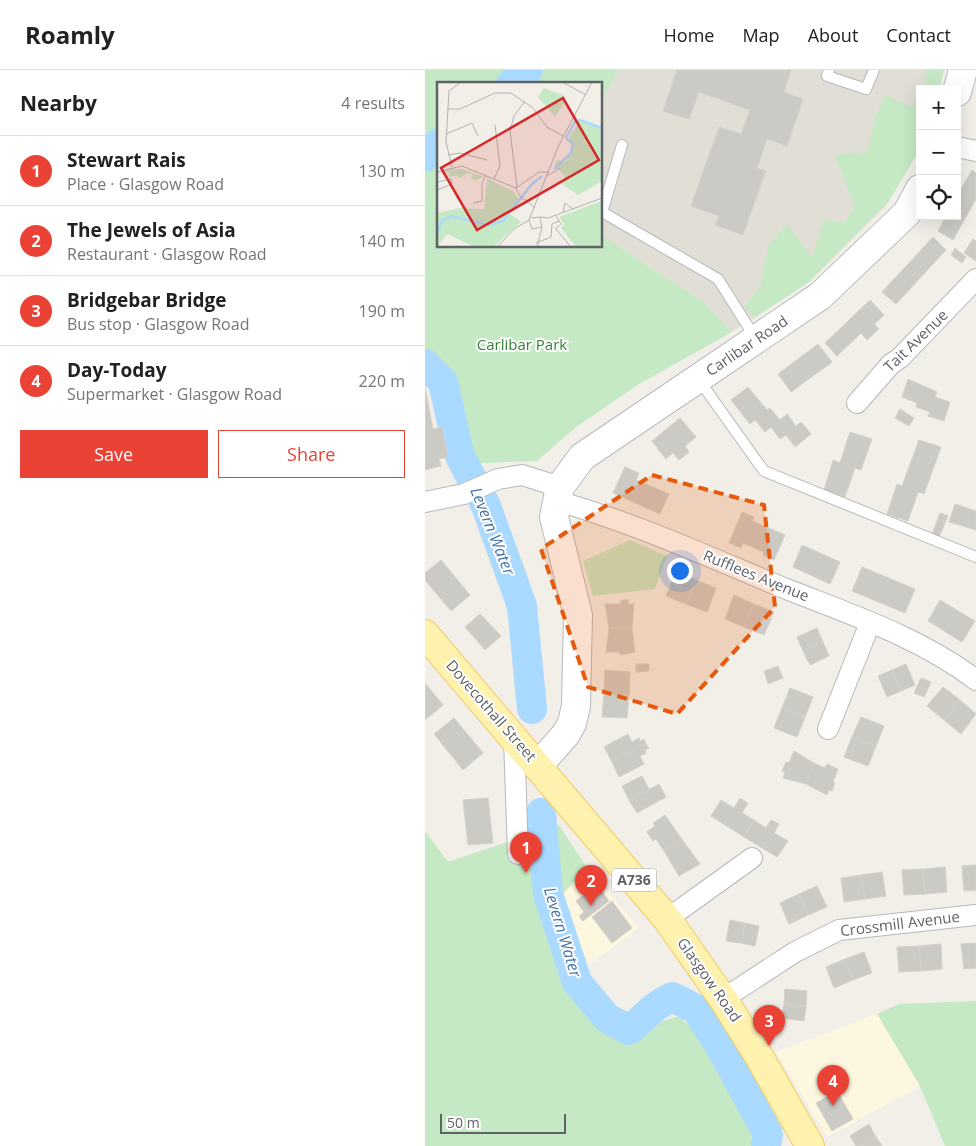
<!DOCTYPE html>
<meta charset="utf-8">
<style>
body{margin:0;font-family:"Open Sans",sans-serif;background:#f6f6f6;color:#202124}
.controls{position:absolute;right:15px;top:15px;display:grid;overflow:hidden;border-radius:0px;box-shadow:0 5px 20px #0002}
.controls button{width:45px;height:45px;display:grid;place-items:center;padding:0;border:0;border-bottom:1px solid #e0e0e0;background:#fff;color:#202124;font:25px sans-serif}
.scale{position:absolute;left:15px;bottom:12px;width:126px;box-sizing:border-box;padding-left:5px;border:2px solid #5f6368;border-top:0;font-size:14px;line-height:18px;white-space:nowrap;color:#5f6368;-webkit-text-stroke:4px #fff;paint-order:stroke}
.you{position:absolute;left:254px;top:500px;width:18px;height:18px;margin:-12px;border:4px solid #fff;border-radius:50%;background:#1a73e8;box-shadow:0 0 0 8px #1a73e833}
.badge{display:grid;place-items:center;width:32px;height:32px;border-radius:50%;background:#ea4335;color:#fff;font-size:16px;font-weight:700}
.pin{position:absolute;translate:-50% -41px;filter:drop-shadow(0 1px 2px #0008)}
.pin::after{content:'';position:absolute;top:26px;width:18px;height:15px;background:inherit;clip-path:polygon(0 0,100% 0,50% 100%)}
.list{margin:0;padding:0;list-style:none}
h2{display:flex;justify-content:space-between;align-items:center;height:65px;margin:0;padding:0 20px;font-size:21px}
h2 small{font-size:16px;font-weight:400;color:#757577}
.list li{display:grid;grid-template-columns:32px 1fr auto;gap:15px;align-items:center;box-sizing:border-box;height:70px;padding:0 20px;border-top:1px solid #e0e0e0}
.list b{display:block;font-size:19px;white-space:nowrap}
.list p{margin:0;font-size:16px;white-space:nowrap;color:#757577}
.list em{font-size:16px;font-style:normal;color:#757577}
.actions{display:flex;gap:10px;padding:15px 20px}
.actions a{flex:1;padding:11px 0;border:1px solid #ea4335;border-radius:0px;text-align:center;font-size:18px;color:#ea4335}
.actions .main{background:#ea4335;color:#fff}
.icon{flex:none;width:28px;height:28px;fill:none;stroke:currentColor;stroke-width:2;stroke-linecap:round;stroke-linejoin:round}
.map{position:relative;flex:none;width:551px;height:1076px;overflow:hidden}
header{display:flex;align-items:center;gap:30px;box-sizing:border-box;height:70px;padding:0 25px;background:#fff;border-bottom:1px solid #e0e0e0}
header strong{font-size:24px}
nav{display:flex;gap:28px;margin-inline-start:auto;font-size:18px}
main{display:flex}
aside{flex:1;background:#fff}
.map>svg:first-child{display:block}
.commercial{fill:#fef7e0}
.education{fill:#e1ded6}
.green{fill:#c5e8c5}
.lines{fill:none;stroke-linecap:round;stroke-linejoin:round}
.river{stroke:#aadaff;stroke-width:30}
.building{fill:#cccac5;stroke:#d6d1c6}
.lane-casing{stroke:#b5b8bc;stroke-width:12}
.street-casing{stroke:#b5b8bc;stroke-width:22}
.secondary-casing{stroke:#b6babf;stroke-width:30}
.primary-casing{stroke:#f2c960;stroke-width:30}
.lane{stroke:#fff;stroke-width:10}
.street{stroke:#fff;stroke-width:20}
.secondary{stroke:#fff;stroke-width:28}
.primary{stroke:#fff2af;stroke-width:28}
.marked{fill:#e8590c;fill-opacity:0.2;stroke:#e8590c;stroke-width:4;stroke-dasharray:10 6;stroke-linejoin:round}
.labels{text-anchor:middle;stroke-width:4;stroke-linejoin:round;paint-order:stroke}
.shield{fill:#fff;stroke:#8f9295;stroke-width:1}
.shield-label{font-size:14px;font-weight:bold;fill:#5f6368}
.street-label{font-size:15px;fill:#5f6368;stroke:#fff}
.park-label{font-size:15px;fill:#348238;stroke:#fff}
.water-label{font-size:16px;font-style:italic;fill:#4174aa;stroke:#fff}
.inset-river{fill:none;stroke:#aadaff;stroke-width:2.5}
.inset-road{fill:none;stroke:#b3b3b1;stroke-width:1}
.view{fill:#d62828;fill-opacity:0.15;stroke:#d62828;stroke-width:2.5}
.inset-edge{fill:none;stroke:#5f6368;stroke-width:2.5}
</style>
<header>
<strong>Roamly</strong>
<nav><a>Home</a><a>Map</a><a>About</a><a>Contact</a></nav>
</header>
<main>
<aside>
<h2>Nearby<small>4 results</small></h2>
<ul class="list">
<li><span class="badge">1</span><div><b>Stewart Rais</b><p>Place · Glasgow Road</p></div><em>130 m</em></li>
<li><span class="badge">2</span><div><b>The Jewels of Asia</b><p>Restaurant · Glasgow Road</p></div><em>140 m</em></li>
<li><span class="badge">3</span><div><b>Bridgebar Bridge</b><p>Bus stop · Glasgow Road</p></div><em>190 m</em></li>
<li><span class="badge">4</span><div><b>Day-Today</b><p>Supermarket · Glasgow Road</p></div><em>220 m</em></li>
</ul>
<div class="actions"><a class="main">Save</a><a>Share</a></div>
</aside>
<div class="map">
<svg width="551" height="1076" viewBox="0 0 551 1076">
<rect width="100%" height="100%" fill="#f1efe8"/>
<path class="commercial" d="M162,798L214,858L164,895L133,828Z
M452,944L495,1016L402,1067L351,982Z"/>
<path class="education" d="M194,0H519L514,19H495V79L462,134L384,212L307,262L278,232L176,165V30Z"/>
<path class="green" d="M0,0H194L176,30V14H14V176H176V165L278,232L307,262L214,314L151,357L112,391L29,394L10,318L0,306Z
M500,0H519L514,19H497L502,8Z
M495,22V79L462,134L384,212L329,248L320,236L335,217L343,176L362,154L387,187L399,150L419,153L430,136L410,85L442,82L451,46L460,25L487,37Z
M205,470L242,486L230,519L168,526L158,491Z
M134,755L162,798L118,845L156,926L203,962L254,946L270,962L332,1072V1076H0V761L23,792Z
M551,931V1076H520L494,1014L452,944L474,934Z"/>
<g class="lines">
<path class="river" d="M86,14L103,0
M0,87L14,73
M0,294L18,312L34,384L61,436L97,536L107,639
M116,743L123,824L152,912L182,948L204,960C221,947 226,937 247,927L271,939L296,978L343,1064L341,1076"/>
</g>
<path class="building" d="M252,0H366L359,22L378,29L362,76L342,69L332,98L341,101L318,165L290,155L294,146L266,136L294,57L316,64L325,40L274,22L264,49L238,41Z
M547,100L551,103V129L528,170L513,161L521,146H532V126Z
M508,167L521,180L471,234L457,222Z
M548,169L551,171V191L539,183Z
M530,178L541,187L537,193L526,185Z
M445,230L459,245L449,254L454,259L442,270L436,263L412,286L400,273Z
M393,274L407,292L366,322L353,304Z
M483,309L512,322L510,327L525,332L519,351L503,346L505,342L491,337L492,333L477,327Z
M0,317L8,359L17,357L23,387L14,389L16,396L0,400Z
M323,317L342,340L345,338L355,350L362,344L371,356L376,352L386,364L370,377L361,365L355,369L346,357L340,362L330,350L325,354L306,330Z
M475,339L489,348L484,356L470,348Z
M255,348L271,367L260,376L264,382L254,390L248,383L241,389L227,371Z
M425,362L447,369L436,400L430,398L420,427L399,420L408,390L415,393Z
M494,370L516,377L499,424L493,422L483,451L462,444L472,414L477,416Z
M200,397L214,403L211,410L244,424L235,444L188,423Z
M530,434L551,441V460L524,452Z
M317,442L329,447L327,451L360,465L349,490L338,485L339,482L318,473L316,478L304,473Z
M515,443L523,446L514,467L507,464Z
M377,475L415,492L405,514L368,497Z
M16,490L45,525L26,541L0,510V503Z
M437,497L490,519L480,543L427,521Z
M251,502L271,510L261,534L241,526Z
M271,510L291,518L282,542L261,534Z
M309,525L329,534L319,557L300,549Z
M196,530H203V534H209L207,558H184L180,534H196Z
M515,530L550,551L537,572L503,551Z
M329,534L349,542L339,565L319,557Z
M55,544L76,566L60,580L40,557Z
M184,558H207L210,582L195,585V582H181Z
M392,558L398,572L378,581L372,567Z
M398,572L404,586L385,595L378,581Z
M211,594H224V601L211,602Z
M481,594L490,615L476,621L467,600Z
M353,596L358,608L343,614L339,601Z
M180,600L205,602L204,625L179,624Z
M467,600L476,621L462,627L453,606Z
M496,608L506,612L499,627L489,623Z
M0,613L18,635L0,650Z
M518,617L535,630L519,650L502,636Z
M365,618L388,627L380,647L357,638Z
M179,624L204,625L202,648L177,647Z
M535,630L551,644L536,664L519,650Z
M357,638L380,647L372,667L349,658Z
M436,647L459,656L451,676L427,667Z
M29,648L58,683L38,700L9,664Z
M203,664L207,672L214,668L215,671L219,669L221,674L187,692L179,677Z
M427,667L451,676L443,696L419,687Z
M221,674L224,678L220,680L221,683L215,686L219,694L194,707L187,692Z
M369,681L389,693L381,714L358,708L360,702L357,701L361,692L364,693Z
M389,693L400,698L402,694L413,699L408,712L410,713L407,721L404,720L402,725L381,714Z
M217,706L224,719L204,730L197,716Z
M234,714L241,727L212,743L204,730Z
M63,728L68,773L43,775L38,730Z
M315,728L323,733L317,743L329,750L319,767L286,746L296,730L309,738Z
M240,745L256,768L239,781L231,769L228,771L222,762L230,756L228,753Z
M329,750L341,758L346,750L354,754L349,763L363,771L352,787L319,767Z
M256,768L275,794L254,806L239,781Z
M551,795V820L539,821L537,796Z
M520,797L522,822L500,824L498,799Z
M498,799L500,824L479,825L477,800Z
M457,802L461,826L440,829L436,805Z
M436,805L440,829L419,832L416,808Z
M172,815L184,831L158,851L154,846L159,842L151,831Z
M392,816L402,837L383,845L374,824Z
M374,824L383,845L364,854L355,833Z
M187,831L207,858L187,873L167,847Z
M305,850L320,853L316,873L301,871Z
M320,853L334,856L330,876L316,873Z
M551,873V898L539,899L536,874Z
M516,874L517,899L496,901L494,876Z
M494,876L496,901L474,902L472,877Z
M439,882L447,903L428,910L420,889Z
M420,889L428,910L409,918L401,897Z
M360,919L382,921L381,936L359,934Z
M359,934L381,936L379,951L357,948Z
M412,1021L428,1049L407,1061L391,1033Z
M444,1054L451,1067L436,1076H431L425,1066Z
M451,1067L457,1076H436Z"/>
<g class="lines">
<g class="lane-casing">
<path id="lane" d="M404,0L402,6L441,19L449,0
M197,75L177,142L293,209L331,269
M274,310L339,401L551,487"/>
</g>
<g class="street-casing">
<path id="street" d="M532,77L551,81
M432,333L466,294L475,288L551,209
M132,431C210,453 284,487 359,518C424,544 495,567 551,610
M0,432L39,424L73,409L97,405L135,417
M403,659L445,553
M89,668L93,784
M242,849L327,788
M298,929L370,882L414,860L551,845"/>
</g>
<g class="secondary-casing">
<path id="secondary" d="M532,22L538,0
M113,696L141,664L147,653L151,636L153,545L129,447L135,417L157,387L395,226L482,143L495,119"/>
</g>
<g class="primary-casing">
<path id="primary" d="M0,564L242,849L298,929L335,988L385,1076"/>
</g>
<use href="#lane" class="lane"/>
<use href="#street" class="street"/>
<use href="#secondary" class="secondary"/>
<use href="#primary" class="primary"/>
</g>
<path class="marked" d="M227,405L339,435L350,537L252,644L163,617L116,479Z"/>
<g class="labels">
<rect class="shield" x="186.5" y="798.5" width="45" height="23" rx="4"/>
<g class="shield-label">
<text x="209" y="815">A736</text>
</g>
<g class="street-label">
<text transform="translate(491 271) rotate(-44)" y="5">Tait Avenue</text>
<text transform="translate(322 276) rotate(-34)" y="5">Carlibar Road</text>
<text transform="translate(331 506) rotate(22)" y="5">Rufflees Avenue</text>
<text transform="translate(66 641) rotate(49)" y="5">Dovecothall Street</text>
<text transform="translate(475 854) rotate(-7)" y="5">Crossmill Avenue</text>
<text transform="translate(284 910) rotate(55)" y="5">Glasgow Road</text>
</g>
<g class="park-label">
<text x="97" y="280">Carlibar Park</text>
</g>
<g class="water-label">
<text transform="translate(68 461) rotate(68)" y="6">Levern Water</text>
<text transform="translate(138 862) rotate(73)" y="6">Levern Water</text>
</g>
</g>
<g transform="translate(12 12)">
<rect width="165" height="165" fill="#f1efe8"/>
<path d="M107,6L126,13L129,18L118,35L101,15ZM142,39L165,47V99L141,113L125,102L128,94L117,84L120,78L128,80L135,70L136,62L131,58ZM15,87H25L47,95L38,98L34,97L36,92L30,91L23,96L20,93L13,95L12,91L2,92ZM50,96L77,110L83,119L73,132L84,140L56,165H38L10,152L0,165V131L23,126L47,127ZM165,119V165H139L124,146L127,142L122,135Z" fill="#c5e8c5"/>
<path class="inset-river" d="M117,87L134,71L136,62L129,56L138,40L143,38L165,46M0,151L5,139L15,134L52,143L66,139L95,102L105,94"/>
<path class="inset-road" d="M125,0L149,13M10,27H23L58,11H74L96,26L110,45L126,54M9,52L35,41L41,54M11,73L23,71L50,78M15,85L9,60L12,9L24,0M0,90L25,84L79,106L102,90H112M110,94L123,86M57,97L63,84L58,43M0,100L14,97L15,102L0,108M80,105L73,49L77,34L88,19M79,106L82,113L98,126M36,121L45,119V101L49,93M126,131L128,121L136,127M103,135L111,136L165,116M94,136L103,135L105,145L95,147L92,138L121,65L155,0M118,147L124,142L119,134M119,147L134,165M99,161L114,155L115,142L122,139M60,165L77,147L92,138M100,165L105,145"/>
<path class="view" d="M126,16L162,78L40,148L4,86Z"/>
<rect width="165" height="165" class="inset-edge"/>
</g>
</svg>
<div class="controls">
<button>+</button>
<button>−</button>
<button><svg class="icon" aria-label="locate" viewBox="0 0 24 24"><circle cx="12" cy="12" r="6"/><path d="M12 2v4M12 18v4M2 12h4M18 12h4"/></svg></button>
</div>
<div class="scale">50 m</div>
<div class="you"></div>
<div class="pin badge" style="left:101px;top:803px">1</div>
<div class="pin badge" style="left:166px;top:836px">2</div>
<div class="pin badge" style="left:344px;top:976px">3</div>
<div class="pin badge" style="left:408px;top:1036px">4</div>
</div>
</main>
